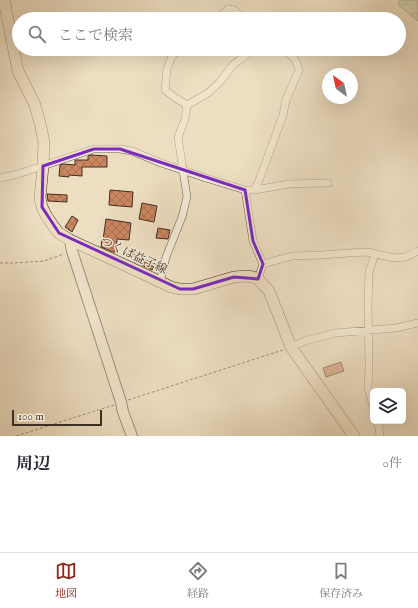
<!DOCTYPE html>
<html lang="ja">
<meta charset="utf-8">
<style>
body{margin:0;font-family:"IM FELL English","Noto Serif JP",serif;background:#f7f7f7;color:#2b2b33}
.controls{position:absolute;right:12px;bottom:12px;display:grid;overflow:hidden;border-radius:6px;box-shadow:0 4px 16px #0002}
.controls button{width:36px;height:36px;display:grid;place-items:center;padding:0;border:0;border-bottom:1px solid #e1e1e2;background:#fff;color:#2b2b33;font:20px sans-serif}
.compass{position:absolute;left:322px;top:68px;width:36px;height:36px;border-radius:50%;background:#fff;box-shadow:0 4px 16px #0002;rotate:327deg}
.scale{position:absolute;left:12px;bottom:10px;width:90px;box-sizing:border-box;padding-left:4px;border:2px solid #3f2e22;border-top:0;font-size:11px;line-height:14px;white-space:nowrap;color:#3f2e22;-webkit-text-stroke:3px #f3ead7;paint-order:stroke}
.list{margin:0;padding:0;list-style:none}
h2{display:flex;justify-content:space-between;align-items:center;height:52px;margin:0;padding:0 16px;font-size:17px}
h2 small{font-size:13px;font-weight:400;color:#7c7c81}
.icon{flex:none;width:22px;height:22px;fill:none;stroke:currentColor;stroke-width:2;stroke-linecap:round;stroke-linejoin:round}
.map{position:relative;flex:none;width:418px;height:436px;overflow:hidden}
.search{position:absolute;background:#fff;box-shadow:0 4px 16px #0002;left:12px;right:12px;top:12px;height:44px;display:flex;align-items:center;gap:10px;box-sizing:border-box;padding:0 14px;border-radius:22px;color:#7c7c81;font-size:15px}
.sheet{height:116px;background:#fff}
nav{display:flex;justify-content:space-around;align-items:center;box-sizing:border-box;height:56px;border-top:1px solid #e1e1e2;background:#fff;font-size:11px;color:#7c7c81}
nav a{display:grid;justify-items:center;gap:2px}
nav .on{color:#8f2418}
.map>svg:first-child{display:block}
.forest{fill:url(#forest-crowns);stroke:#7b785b}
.building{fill:url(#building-cross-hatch);stroke:#3f2e22}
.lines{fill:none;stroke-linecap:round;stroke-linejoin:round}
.street-casing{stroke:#6a5a4a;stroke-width:8}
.secondary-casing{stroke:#3f2e22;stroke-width:12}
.primary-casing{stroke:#3f2e22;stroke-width:12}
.path{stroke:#3f2e22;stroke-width:1;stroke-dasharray:3 2;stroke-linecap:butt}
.street{stroke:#f3ead7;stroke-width:7}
.secondary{stroke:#f3ead7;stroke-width:10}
.primary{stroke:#eddec1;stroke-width:11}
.marked{fill:none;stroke:#7b2cbf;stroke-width:3;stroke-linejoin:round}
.labels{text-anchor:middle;stroke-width:3;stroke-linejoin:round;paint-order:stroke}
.street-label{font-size:12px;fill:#3f2e22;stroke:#f3ead7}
</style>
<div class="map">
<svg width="418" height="436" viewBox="0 0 418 436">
<defs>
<pattern id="forest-crowns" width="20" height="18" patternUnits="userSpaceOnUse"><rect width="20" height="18" fill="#b7c194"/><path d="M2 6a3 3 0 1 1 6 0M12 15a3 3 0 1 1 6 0" fill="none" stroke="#969d78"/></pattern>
<pattern id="building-cross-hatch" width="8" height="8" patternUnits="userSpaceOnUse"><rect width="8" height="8" fill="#cc8660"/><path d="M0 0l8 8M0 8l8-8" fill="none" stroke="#a76e4f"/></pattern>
</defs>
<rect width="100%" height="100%" fill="#eddec1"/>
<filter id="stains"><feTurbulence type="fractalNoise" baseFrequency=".005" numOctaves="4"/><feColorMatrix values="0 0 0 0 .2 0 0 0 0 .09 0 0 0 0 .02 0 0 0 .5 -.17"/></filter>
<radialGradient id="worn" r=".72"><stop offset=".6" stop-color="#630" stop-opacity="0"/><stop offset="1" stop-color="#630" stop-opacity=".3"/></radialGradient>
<path class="forest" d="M400,0H418V21L398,5Z"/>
<path class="building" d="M91,155L107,156V167H82V176L69,175V177L59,176L60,165L63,164L75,165V160H88V156Z
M110,190L133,192L132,207L109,205Z
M47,194L67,195V202L48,201Z
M142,203L157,206L154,222L139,219Z
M72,216L78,220L72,232L65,227Z
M106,219L131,223L129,240L117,239L116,252H113L101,247L102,240H103Z
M158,228L170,230L168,239L156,238Z
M126,249L145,256L143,261L154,267L152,270L133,261L135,257L125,255Z
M341,362L344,371L326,377L323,368Z"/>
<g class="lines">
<g class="street-casing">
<path id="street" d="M217,19L228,9L234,10L243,19
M181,49L172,56L167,69L165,90L174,97L187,105
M0,178L18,174L94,149H120L132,151L161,163L206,178L245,190H255L288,184L328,183
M245,190L253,241L263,264L258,279
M255,190L260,178L283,115L286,100L299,70L297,64L293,57L282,49
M263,264L292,256L321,255L348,253L367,252L395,258L406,257L418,251
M160,282L166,257L182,217L187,197L178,137L185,119L187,105L208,93L219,83L233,65L254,49
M291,347L305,341L335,333L396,328L418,323
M373,405L368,388L369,366L368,305L369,272L375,254
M378,421L380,436"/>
</g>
<g class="secondary-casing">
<path id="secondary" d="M70,240L72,251L121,402L123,412L132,436"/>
</g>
<g class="primary-casing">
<path id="primary" d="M4,0L18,71L35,105L41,127L44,143L43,166L40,198L42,207L46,215L54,227L59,233L70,240L129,267L171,287L180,289H193L234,277L247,276L253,277L258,279L269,291L291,347L354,436"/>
</g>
<path class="path" d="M0,263H13L44,261L64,254
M128,400L283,350
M16,436L114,405"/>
<use href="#street" class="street"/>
<use href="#secondary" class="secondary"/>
<use href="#primary" class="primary"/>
</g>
<path d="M0 0H418V436H0ZM94,149H120L245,190L253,241L263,264L258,279L234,277L193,289H180L59,233L42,207L43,166Z" fill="#eddec1" fill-opacity=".55" fill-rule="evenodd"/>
<path class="marked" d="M94,149H120L245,190L253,241L263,264L258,279L234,277L193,289H180L59,233L42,207L43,166Z"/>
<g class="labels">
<g class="street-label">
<text transform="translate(134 255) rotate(25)" y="4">つくば益子線</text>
</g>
</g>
<rect width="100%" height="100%" filter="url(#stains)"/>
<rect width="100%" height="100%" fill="url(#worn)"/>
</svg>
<div class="controls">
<button><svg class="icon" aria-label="layers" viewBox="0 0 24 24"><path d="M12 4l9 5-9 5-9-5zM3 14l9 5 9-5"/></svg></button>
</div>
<svg class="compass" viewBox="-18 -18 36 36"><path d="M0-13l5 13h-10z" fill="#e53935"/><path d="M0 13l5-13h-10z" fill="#7c7c81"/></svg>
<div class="scale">100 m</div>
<div class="search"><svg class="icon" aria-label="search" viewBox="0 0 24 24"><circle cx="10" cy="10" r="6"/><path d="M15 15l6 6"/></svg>ここで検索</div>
</div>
<section class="sheet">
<h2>周辺<small>0件</small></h2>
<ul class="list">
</ul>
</section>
<nav>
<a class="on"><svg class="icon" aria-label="map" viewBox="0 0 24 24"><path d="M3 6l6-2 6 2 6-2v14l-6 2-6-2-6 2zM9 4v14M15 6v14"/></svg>地図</a>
<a><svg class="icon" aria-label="directions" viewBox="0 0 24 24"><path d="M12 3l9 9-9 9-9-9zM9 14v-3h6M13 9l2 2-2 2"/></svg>経路</a>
<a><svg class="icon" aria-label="saved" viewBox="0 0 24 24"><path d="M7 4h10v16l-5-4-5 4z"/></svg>保存済み</a>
</nav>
